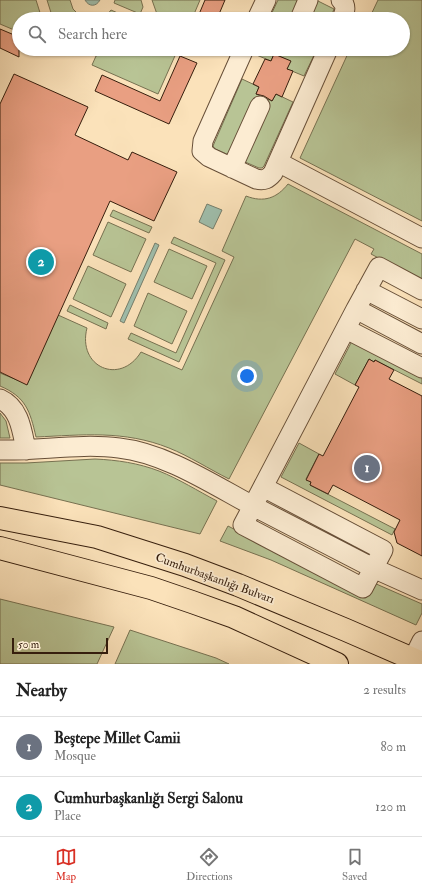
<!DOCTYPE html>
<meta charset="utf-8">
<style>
body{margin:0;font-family:"IM FELL Double Pica",serif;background:#f6f6f6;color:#222}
.scale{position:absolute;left:12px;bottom:10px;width:96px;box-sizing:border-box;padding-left:4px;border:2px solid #361e0d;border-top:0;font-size:11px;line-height:14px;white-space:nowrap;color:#361e0d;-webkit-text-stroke:3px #fcecd2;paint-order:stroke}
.you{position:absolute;left:247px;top:376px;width:14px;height:14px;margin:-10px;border:3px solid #fff;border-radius:50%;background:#1a73e8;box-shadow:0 0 0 6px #1a73e833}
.badge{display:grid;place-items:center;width:26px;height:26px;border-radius:50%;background:#d93025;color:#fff;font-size:13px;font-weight:700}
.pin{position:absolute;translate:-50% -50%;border:2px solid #fff;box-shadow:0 1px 4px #0006}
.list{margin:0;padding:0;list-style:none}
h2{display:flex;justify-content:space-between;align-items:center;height:52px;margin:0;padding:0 16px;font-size:17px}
h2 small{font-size:13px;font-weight:400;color:#767676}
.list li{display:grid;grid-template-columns:26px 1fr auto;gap:12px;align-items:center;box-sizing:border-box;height:60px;padding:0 16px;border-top:1px solid #e0e0e0}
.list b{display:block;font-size:15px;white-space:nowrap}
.list p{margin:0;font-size:13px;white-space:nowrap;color:#767676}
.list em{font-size:13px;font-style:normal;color:#767676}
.icon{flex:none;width:22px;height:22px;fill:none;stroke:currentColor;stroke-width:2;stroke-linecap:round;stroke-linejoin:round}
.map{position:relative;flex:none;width:422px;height:664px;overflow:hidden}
.search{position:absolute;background:#fff;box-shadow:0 1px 3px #0004;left:12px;right:12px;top:12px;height:44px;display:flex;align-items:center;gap:10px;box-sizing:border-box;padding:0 14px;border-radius:22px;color:#767676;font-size:15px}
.sheet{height:172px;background:#fff}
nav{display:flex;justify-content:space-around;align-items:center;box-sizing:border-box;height:56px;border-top:1px solid #e0e0e0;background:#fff;font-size:11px;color:#767676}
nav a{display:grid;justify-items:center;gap:2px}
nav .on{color:#d93025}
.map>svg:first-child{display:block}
.green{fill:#b8c495;stroke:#777151}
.water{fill:#9fbeac;stroke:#757e6c}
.building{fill:#e99f82;stroke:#361e0d}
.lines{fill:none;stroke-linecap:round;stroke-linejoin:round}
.minor-casing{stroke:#674f38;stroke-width:21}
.major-casing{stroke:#361e0d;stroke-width:24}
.minor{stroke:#fcecd2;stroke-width:19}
.major{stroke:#fbe2ba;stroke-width:22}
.labels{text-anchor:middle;stroke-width:3.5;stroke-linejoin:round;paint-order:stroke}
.street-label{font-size:12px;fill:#361e0d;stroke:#fcecd2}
</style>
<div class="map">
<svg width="422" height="664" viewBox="0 0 422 664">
<rect width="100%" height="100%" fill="#fbe2ba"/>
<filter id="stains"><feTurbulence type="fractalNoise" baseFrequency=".005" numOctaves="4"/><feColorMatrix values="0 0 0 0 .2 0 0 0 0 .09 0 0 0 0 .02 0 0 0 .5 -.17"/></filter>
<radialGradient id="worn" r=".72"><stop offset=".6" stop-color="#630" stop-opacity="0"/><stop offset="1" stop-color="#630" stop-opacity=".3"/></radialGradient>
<path class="green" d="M0,0H36L42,19H19V32L0,24Z
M47,0H70L73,9L80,16L78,19H53Z
M115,0H141L143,7L140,14L114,3Z
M152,0H200L192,19H161L158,17Z
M278,0H300L292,19H269Z
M316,0L334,9L330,19H307Z
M378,0H422V221L300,158L350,49H403V19H369Z
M111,10L131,19H99L107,15Z
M112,49H178L158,94L92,65L96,56Z
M256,49H285L292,52L294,49H317L304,76L287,69L290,61L274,54L271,61L254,54Z
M242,79L259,87L256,94L272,101L276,94L293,102L264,166L262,168H259L215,149L213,146Z
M288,184L422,254V281L371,254L374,249L355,239L229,479C209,469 189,456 169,448C124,430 82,435 36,437C30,411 26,397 0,386V373L27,384L58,315L87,328C77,367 120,386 141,352L182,370L234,257L222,251L246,196C264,203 277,198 288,184Z
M113,210L152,227L149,233L110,216Z
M108,222L146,239L131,272L93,255Z
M174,237L225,260L179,362L128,339L131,333L176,353L216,263L171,243Z
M169,249L207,266L192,299L154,282Z
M88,266L126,284L111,317L73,299Z
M148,293L187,311L172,344L134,326Z
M70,305L108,323L106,329L67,311Z
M352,341L422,377V384L375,360L374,362L369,359L355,385L335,374Z
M0,413L6,421L10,438H0Z
M299,443L319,454L306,479L311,482L310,485L395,529L392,535L281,477Z
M95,459C117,460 138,463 159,471C179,479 198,491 217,501L200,534L0,485V463H26Z
M228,526L366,598L374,583L422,604V613L416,625L271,560L220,541Z
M0,599L114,627L97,664H0Z
M130,630L216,658L229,664H115Z"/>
<path class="water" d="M85,0H100C96,7 89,7 85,0Z
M207,204L222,210L213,229L199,222Z
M155,243L159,245L124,323L120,321Z"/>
<path class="building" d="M205,0H225L217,19H197Z
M0,29L19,37V57L0,48Z
M274,54L291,61L287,69L293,71L282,97L276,94L272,101L264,96L256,94L259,87L253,84L265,59L271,61Z
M180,56L197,63L169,124L95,91L102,75L160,101Z
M14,74L88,107L75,135L128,160L132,152L177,172L154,221L110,201L27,385L0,372V104Z
M369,359L374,362L375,360L394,370L389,379L422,396V556L397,543L394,532L400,520L333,485L328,494L310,485L311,482L306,480L319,454L323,456L359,387L355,385Z"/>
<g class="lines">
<g class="minor-casing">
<path id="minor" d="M341,0C347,6 345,11 342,19
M257,19L266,0
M300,19L308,0
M244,49L203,141L202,151L209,157L256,179C264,181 268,179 273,173L328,49
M278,162L422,238
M232,168L260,106
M366,290L422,319
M356,309L379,267L422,290
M346,329L422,368
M422,344L356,309L253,506L373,568L422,590
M0,399C20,408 22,431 26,450
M0,450C39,451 80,443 119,448C165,453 212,484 253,506L243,525L363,588L383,550L263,487
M413,659L422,641"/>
</g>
<g class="major-casing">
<path id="major" d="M0,518L97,537L185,565L238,585L346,630L422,663
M0,548L151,588L192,602L234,617L337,664"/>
</g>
<use href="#minor" class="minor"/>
<use href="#major" class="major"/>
</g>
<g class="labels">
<g class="street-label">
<text transform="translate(215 578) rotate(20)" y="4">Cumhurbaşkanlığı Bulvarı</text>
</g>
</g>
<rect width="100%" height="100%" filter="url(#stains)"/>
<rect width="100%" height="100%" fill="url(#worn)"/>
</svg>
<div class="scale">50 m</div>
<div class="you"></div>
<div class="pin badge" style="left:367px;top:468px;background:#6b7280">1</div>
<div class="pin badge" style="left:41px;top:262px;background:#0f9aa8">2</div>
<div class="search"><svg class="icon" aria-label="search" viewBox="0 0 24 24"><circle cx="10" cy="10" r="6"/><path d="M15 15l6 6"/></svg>Search here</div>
</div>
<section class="sheet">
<h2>Nearby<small>2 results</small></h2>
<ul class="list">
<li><span class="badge" style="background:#6b7280">1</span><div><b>Beştepe Millet Camii</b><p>Mosque</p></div><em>80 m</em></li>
<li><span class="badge" style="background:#0f9aa8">2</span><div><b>Cumhurbaşkanlığı Sergi Salonu</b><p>Place</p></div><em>120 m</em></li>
</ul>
</section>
<nav>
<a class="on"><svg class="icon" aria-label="map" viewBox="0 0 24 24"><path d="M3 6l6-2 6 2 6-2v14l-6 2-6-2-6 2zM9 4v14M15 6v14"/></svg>Map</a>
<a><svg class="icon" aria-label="directions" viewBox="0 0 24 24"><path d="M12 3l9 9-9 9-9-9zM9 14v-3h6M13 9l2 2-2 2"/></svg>Directions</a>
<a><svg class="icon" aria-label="saved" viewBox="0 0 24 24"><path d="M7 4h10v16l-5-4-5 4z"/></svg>Saved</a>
</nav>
